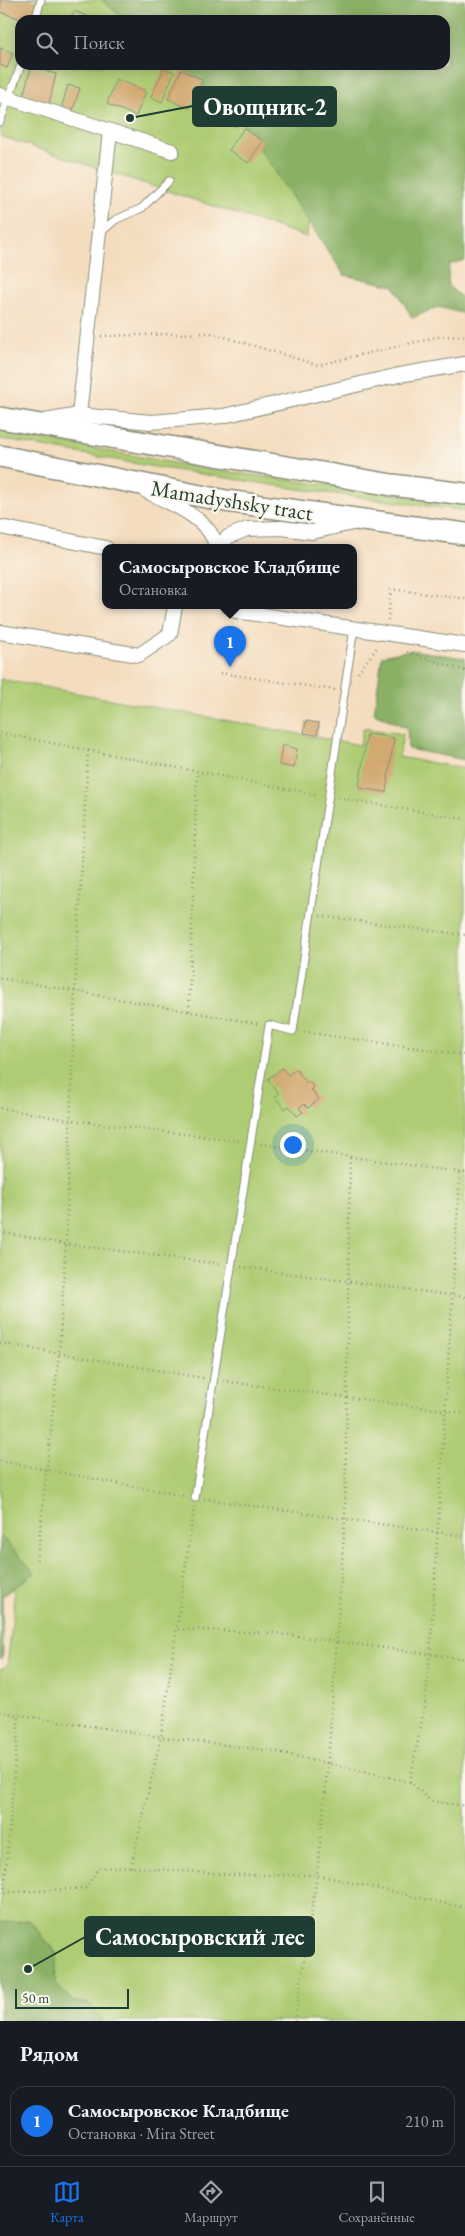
<!DOCTYPE html>
<html lang="ru">
<meta charset="utf-8">
<style>
body{margin:0;font-family:"EB Garamond",serif;background:#242831;color:#f1f3f6}
.scale{position:absolute;left:15px;bottom:12px;width:114px;box-sizing:border-box;padding-left:5px;border:2px solid #1f3d34;border-top:0;font-size:14px;line-height:18px;white-space:nowrap;color:#1f3d34;-webkit-text-stroke:4px #fbf7ec;paint-order:stroke}
.you{position:absolute;left:292px;top:1144px;width:18px;height:18px;margin:-12px;border:4px solid #fff;border-radius:50%;background:#1a73e8;box-shadow:0 0 0 8px #1a73e833}
.badge{display:grid;place-items:center;width:32px;height:32px;border-radius:50%;background:#1a73e8;color:#fff;font-size:16px;font-weight:700}
.pin{position:absolute;translate:-50% -41px;filter:drop-shadow(0 1px 2px #0008)}
.pin::after{content:'';position:absolute;top:26px;width:18px;height:15px;background:inherit;clip-path:polygon(0 0,100% 0,50% 100%)}
.popup{position:absolute;left:102px;top:544px;width:255px;height:65px;box-sizing:border-box;display:grid;place-content:center;border-radius:10px;background:#171b24;filter:drop-shadow(0 1px 4px #0005);font-size:16px;white-space:nowrap;color:#9ea1a6}
.popup b{font-size:19px;color:#f1f3f6}
.popup::after{content:'';position:absolute;left:50%;top:100%;margin-left:-10px;border:10px solid transparent;border-top-color:#171b24}
.list{margin:0;padding:0;list-style:none}
h2{display:flex;justify-content:space-between;align-items:center;height:65px;margin:0;padding:0 20px;font-size:21px}
h2 small{font-size:16px;font-weight:400;color:#9ea1a6}
.list li{display:grid;grid-template-columns:32px 1fr auto;gap:15px;align-items:center;box-sizing:border-box;height:70px;margin:0 10px 10px;padding:0 10px;border:1px solid #363941;border-radius:15px}
.list b{display:block;font-size:19px;white-space:nowrap}
.list p{margin:0;font-size:16px;white-space:nowrap;color:#9ea1a6}
.list em{font-size:16px;font-style:normal;color:#9ea1a6}
.icon{flex:none;width:28px;height:28px;fill:none;stroke:currentColor;stroke-width:2;stroke-linecap:round;stroke-linejoin:round}
.map{position:relative;flex:none;width:465px;height:2021px;overflow:hidden}
.search{position:absolute;background:#171b24;box-shadow:0 2px 12px #0003;left:15px;right:15px;top:15px;height:55px;display:flex;align-items:center;gap:12px;box-sizing:border-box;padding:0 18px;border-radius:15px;color:#9ea1a6;font-size:19px}
.sheet{height:145px;background:#171b24}
nav{display:flex;justify-content:space-around;align-items:center;box-sizing:border-box;height:70px;border-top:1px solid #363941;background:#171b24;font-size:14px;color:#9ea1a6}
nav a{display:grid;justify-items:center;gap:2px}
nav .on{color:#1a73e8}
.map>svg:first-child{display:block}
.green{fill:#aecc73;stroke:#668454}
.forest{fill:#8ab065;stroke:#54764c}
.building{fill:#d2a971}
.lines{fill:none;stroke-linecap:round;stroke-linejoin:round}
.lane-casing{stroke:#8a8d7a;stroke-width:9}
.street-casing{stroke:#8a8d7a;stroke-width:16}
.primary-casing{stroke:#8a8d7a;stroke-width:24}
.path{stroke:#8a8d7a;stroke-width:2.5;stroke-dasharray:1 4;stroke-linecap:butt}
.lane{stroke:#fff;stroke-width:7}
.street{stroke:#fff;stroke-width:14}
.primary{stroke:#fff;stroke-width:21}
.labels{text-anchor:middle;stroke-width:4.5;stroke-linejoin:round;paint-order:stroke}
.street-label{font-size:22px;fill:#1f3d34;stroke:#fbf7ec}
.leader{fill:none;stroke:#1f3d34;stroke-width:2}
.callout-dot{fill:#1f3d34;stroke:#fbf7ec;stroke-width:2}
.callout{fill:#1f3d34;stroke:#1f3d34;stroke-width:2}
.callout-label{font-size:24px;text-anchor:middle;font-weight:bold;fill:#fff}
</style>
<div class="map">
<svg width="465" height="2021" viewBox="0 0 465 2021">
<rect width="100%" height="100%" fill="#fbf7ec"/>
<filter id="ink" filterUnits="userSpaceOnUse"><feTurbulence type="fractalNoise" baseFrequency=".02" numOctaves="2"/><feDisplacementMap in="SourceGraphic" scale="10" xChannelSelector="R" yChannelSelector="G"/><feConvolveMatrix kernelMatrix="1 2 1 2 8 2 1 2 1" color-interpolation-filters="sRGB"/></filter>
<filter id="wash" filterUnits="userSpaceOnUse"><feTurbulence type="fractalNoise" baseFrequency=".0096" numOctaves="4" result="noise"/><feDisplacementMap in="SourceGraphic" scale="20" xChannelSelector="R" yChannelSelector="G"/><feGaussianBlur stdDeviation="1.12" result="paint"/><feColorMatrix in="noise" values="0 0 0 0 0 0 0 0 0 0 0 0 0 0 0 0 0 1.4 0 .05"/><feComposite in="paint" operator="in"/></filter>
<g filter="url(#wash)">
<rect width="100%" height="100%" fill="#f4ddbf"/>
<path class="green" d="M0,0H104L133,20H20V65H198L310,204L307,237L0,136Z
M0,431L206,469L465,503V511L312,491L155,467L0,439Z
M0,679L360,745L363,728L403,734L399,757L465,769V2021H58L0,1924V1670L7,1666L14,1606L13,1578L0,1568Z"/>
<path class="forest" d="M102,0H465V260L449,265L448,286L465,300V314L438,307L412,318L394,286L344,275L238,116L178,65H445V20H125Z
M411,650L465,658V760L408,749L407,728L374,713L382,656Z
M0,1537L3,1538L35,1573L2,1596L3,1655L0,1659Z
M29,1920L57,1954L55,1983L73,2001L87,2002L104,2021H0V1923Z"/>
<g id="blocks">
<path class="building" d="M1,0H37L31,20H24L0,12Z
M74,11L97,20H70Z
M0,48L13,53L7,68L0,65Z
M31,67L56,74L49,104L23,97Z
M164,68L174,72L162,102L151,97Z
M181,70L203,80L189,109L168,99Z
M116,79L146,91L136,116L107,104Z
M68,85L80,88L71,116L60,113Z
M211,86L230,98L215,123L196,112Z
M233,107L244,115L236,127L224,119Z
M244,128L263,141L248,163L229,150Z
M306,721L319,723L317,735L304,733Z
M367,734L394,738L386,792L359,788Z
M282,745L297,749L294,768L279,765Z
M282,1068L288,1075L296,1069L307,1083L309,1081L314,1088L311,1090L319,1099L308,1108L304,1104L299,1108L303,1112L297,1116L289,1106L285,1109L275,1097L279,1094L268,1079Z"/>
</g>
</g>
<g filter="url(#ink)">
<use href="#blocks" fill-opacity="0" stroke="#8a8d7a" stroke-width="1"/>
<g class="lines">
<g class="lane-casing">
<path id="lane" d="M35,20L41,0
M0,122L21,65
M100,233L115,220L142,208L169,181
M195,1498L269,1025L293,1031L354,628"/>
</g>
<g class="street-casing">
<path id="street" d="M0,95L172,151
M79,415L110,131
M45,421L79,415L151,422L223,416L399,375L465,364
M146,491C169,502 213,520 216,548
M0,527L106,548
M217,548L228,537L247,529L282,528L312,532L353,523
M228,606L236,611L465,645
M0,632L139,655L170,634L175,606"/>
</g>
<g class="primary-casing">
<path id="primary" d="M0,418L392,485L465,494
M0,456L226,501L465,534"/>
</g>
<path class="path" d="M101,336L211,333L318,365L437,337L465,336
M388,620L391,589L465,599
M407,652L465,671
M220,673L335,690
M358,673L379,645
M0,733L318,795
M338,798L465,819
M320,916L465,935
M0,978L260,1024
M189,1011L197,771
M304,1032L465,1055
M0,1108L70,1120L241,1141
M261,1144L465,1173
M0,1232L66,1244L221,1264
M241,1267L465,1297
M0,1343L203,1378
M223,1381L465,1413
M0,1461L184,1496
M204,1499L465,1536
M37,1560L59,1353L66,1244L75,990L88,750
M178,1629L274,1633L465,1659
M0,1712L161,1737L273,1751L410,1782L431,1801L465,1806
M410,1782L425,1704L430,1654L460,1173
M131,1867L161,1737L194,1507
M0,1893L86,1888L98,1868L131,1867L236,1875H317L465,1908
M4,1893L19,1715
M295,2021L317,1875L328,1763L345,1519L350,1157"/>
<use href="#lane" class="lane"/>
<use href="#street" class="street"/>
<use href="#primary" class="primary"/>
</g>
</g>
<g class="labels">
<g class="street-label">
<text transform="translate(232 500) rotate(9)" y="8">Mamadyshsky tract</text>
</g>
</g>
<path class="leader" d="M130 118L193 106M28 1969L85 1937"/>
<g class="callout-dot">
<circle cx="130" cy="118" r="5"/>
<circle cx="28" cy="1969" r="5"/>
</g>
<g class="callout">
<rect x="193" y="87" width="143" height="39" rx="5"/>
<rect x="85" y="1917" width="229" height="39" rx="5"/>
</g>
<g class="callout-label">
<text x="265" y="115">Овощник-2</text>
<text x="200" y="1945">Самосыровский лес</text>
</g>
</svg>
<div class="scale">50 m</div>
<div class="you"></div>
<div class="pin badge" style="left:230px;top:667px">1</div>
<div class="popup"><b>Самосыровское Кладбище</b>Остановка</div>
<div class="search"><svg class="icon" aria-label="search" viewBox="0 0 24 24"><circle cx="10" cy="10" r="6"/><path d="M15 15l6 6"/></svg>Поиск</div>
</div>
<section class="sheet">
<h2>Рядом<small></small></h2>
<ul class="list">
<li><span class="badge">1</span><div><b>Самосыровское Кладбище</b><p>Остановка · Mira Street</p></div><em>210 m</em></li>
</ul>
</section>
<nav>
<a class="on"><svg class="icon" aria-label="map" viewBox="0 0 24 24"><path d="M3 6l6-2 6 2 6-2v14l-6 2-6-2-6 2zM9 4v14M15 6v14"/></svg>Карта</a>
<a><svg class="icon" aria-label="directions" viewBox="0 0 24 24"><path d="M12 3l9 9-9 9-9-9zM9 14v-3h6M13 9l2 2-2 2"/></svg>Маршрут</a>
<a><svg class="icon" aria-label="saved" viewBox="0 0 24 24"><path d="M7 4h10v16l-5-4-5 4z"/></svg>Сохранённые</a>
</nav>
